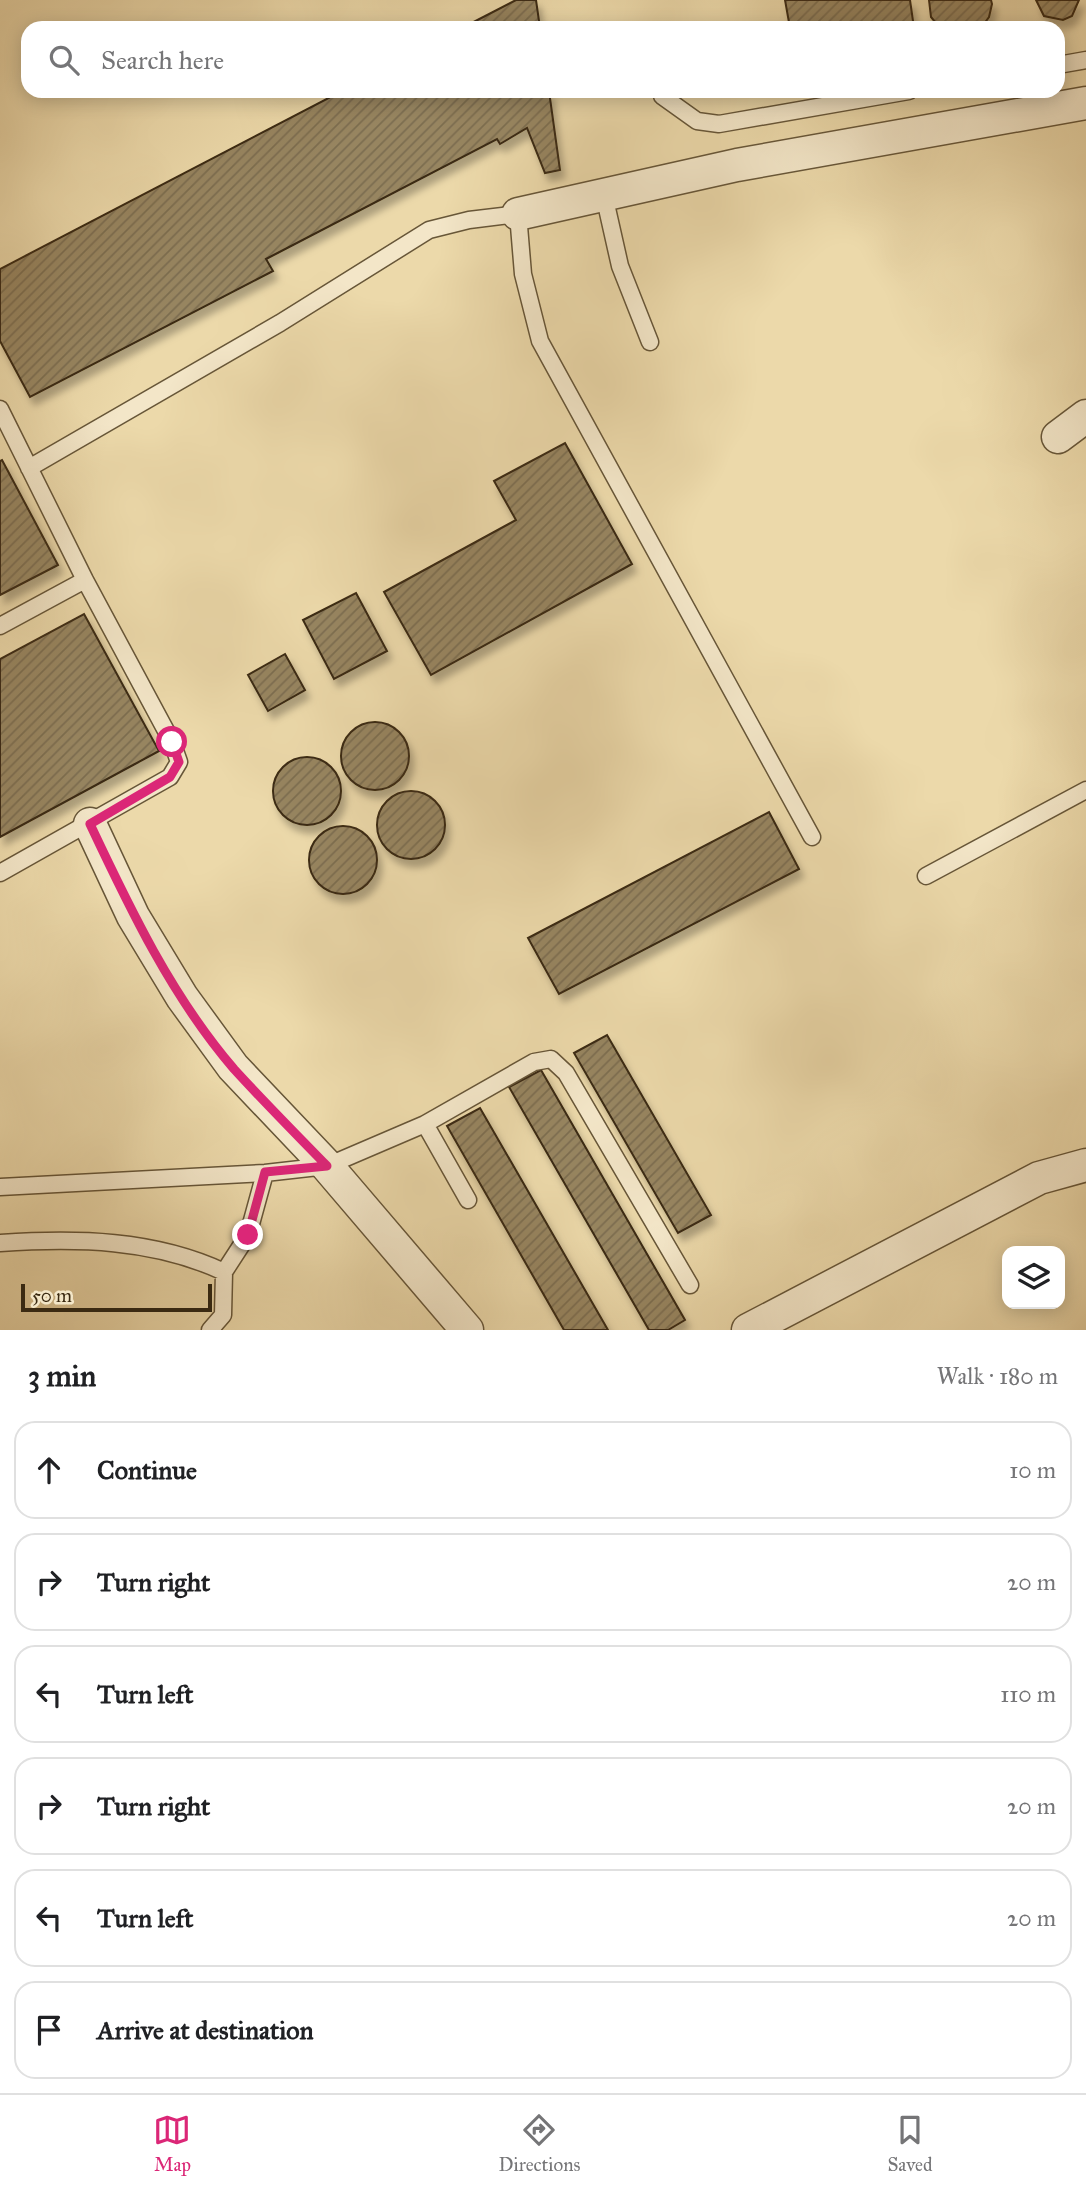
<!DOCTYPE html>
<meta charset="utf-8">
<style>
body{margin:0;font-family:"IM FELL Great Primer",serif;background:#f6f6f6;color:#202124}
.controls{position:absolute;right:21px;bottom:21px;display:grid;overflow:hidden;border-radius:14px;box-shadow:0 4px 18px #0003}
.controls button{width:63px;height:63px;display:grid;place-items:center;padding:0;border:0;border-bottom:2px solid #e0e0e0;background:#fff;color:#202124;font:35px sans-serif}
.scale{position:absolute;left:21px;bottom:18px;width:191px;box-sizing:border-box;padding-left:7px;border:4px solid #3b2a12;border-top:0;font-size:19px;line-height:24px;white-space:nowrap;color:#3b2a12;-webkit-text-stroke:5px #f3e6c8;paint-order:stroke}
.stop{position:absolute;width:21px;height:21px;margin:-16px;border:5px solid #db2777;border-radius:50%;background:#fff}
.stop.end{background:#db2777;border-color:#fff;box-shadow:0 2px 7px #0008}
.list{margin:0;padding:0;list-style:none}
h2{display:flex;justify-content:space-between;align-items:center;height:91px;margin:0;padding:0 28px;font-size:30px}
h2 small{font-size:23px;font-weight:400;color:#757577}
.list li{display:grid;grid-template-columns:46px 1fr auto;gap:21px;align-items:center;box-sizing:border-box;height:98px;margin:0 14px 14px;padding:0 14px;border:2px solid #e0e0e0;border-radius:21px}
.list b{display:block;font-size:26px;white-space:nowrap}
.list em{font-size:23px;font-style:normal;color:#757577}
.icon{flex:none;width:38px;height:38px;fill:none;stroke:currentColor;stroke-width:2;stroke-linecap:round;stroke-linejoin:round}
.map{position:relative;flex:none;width:1086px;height:1330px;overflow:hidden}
.search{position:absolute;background:#fff;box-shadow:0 4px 18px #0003;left:21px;right:21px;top:21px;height:77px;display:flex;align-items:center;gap:18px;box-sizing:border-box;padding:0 24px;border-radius:21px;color:#757577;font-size:26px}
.sheet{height:763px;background:#fff}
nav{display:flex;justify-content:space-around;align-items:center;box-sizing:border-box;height:98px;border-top:2px solid #e0e0e0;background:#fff;font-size:19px;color:#757577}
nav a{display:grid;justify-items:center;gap:4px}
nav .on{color:#db2777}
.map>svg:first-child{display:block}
.building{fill:url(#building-hatch);stroke:#3b2a12;stroke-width:2;filter:url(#shadow)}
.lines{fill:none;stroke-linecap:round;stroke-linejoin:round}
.lane-casing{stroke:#675638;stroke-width:19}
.street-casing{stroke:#675638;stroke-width:35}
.lane{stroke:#f3e6c8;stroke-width:16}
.street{stroke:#f3e6c8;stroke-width:32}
.route{stroke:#db2777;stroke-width:9}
</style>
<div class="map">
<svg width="1086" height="1330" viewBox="0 0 1086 1330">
<defs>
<pattern id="building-hatch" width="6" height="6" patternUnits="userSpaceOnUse" patternTransform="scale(1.75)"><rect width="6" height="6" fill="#978561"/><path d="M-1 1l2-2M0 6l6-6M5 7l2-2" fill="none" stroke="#7c6d4f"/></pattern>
<filter id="shadow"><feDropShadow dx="4.5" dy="8" stdDeviation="3.5" flood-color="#0004"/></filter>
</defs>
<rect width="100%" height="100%" fill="#ecd9aa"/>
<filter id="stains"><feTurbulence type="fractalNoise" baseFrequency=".00286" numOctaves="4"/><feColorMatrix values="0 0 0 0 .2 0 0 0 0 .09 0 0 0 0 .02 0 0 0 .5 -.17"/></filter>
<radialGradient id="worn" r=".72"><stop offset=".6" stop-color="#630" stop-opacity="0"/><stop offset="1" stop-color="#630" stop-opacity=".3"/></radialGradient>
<path class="building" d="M516,0H536L540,28H462Z
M785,0H910L914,28H790Z
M929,0H991L992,4L989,17L981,28H940L931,17Z
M1036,0H1079L1072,16L1063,20L1044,16Z
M342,91H549L560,170L545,173L527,128L500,144L497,139L266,259L273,271L30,397L0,341V269Z
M565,443L632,564L431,675L384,592L516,520L494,481Z
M2,460L58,565L0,595V461Z
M356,593L387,651L334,679L303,620Z
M84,614L159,751L0,837V659Z
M285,654L305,690L268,711L248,675Z
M341 756a34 34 0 1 1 68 0a34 34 0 1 1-68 0Z
M273 791a34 34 0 1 1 68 0a34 34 0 1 1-68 0Z
M377 825a34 34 0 1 1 68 0a34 34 0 1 1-68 0Z
M769,812L799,869L559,994L528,938Z
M309 860a34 34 0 1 1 68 0a34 34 0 1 1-68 0Z
M607,1035L711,1215L678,1233L574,1053Z
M541,1070L685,1320L668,1330H649L509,1087Z
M480,1108L608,1330H564L447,1126Z"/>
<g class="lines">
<g class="lane-casing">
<path id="lane" d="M1058,65L1086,60
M662,96L697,121L719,124L909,91
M604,195L620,266L650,342
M0,409L85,580L172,742L179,762L170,777L0,873
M29,468L280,323L429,230L469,220L518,214L523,274L540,341L812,837
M0,626L85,580
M926,876L1086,790
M425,1124L468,1200
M0,1187L265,1173L327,1166L425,1124L534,1062L551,1059L566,1073L690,1285
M0,1243C76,1238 154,1239 224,1272L223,1315L210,1330
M224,1272L248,1235L265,1173"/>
</g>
<g class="street-casing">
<path id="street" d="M518,214L737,165L1086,103
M1058,437L1086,416
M90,824L133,916L182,997L233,1067L327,1166L467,1330
M748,1330L1039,1178L1086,1165"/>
</g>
<use href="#lane" class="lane"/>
<use href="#street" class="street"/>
</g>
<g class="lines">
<path class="route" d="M172,742L179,762L170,777L90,824C130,909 172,997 234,1069C264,1102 296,1134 327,1166L265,1172L248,1235"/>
</g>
<rect width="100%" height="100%" filter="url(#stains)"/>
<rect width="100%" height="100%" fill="url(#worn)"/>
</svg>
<div class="controls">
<button><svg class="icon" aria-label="layers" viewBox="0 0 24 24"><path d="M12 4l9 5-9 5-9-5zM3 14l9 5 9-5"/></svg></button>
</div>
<div class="scale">50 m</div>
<div class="stop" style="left:172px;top:742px"></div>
<div class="stop end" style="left:248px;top:1235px"></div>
<div class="search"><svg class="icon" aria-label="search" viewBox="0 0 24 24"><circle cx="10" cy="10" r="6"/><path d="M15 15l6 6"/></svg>Search here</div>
</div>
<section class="sheet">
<h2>3 min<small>Walk · 180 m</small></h2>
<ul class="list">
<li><svg class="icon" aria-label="ahead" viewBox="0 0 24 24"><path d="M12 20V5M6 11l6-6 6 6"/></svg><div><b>Continue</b></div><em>10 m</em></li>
<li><svg class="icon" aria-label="right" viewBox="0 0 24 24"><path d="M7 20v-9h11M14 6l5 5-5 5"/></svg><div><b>Turn right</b></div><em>20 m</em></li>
<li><svg class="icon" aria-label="left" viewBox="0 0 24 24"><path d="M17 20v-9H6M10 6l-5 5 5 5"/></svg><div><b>Turn left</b></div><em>110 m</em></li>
<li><svg class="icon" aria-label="right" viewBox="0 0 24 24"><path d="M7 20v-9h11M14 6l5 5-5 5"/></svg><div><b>Turn right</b></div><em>20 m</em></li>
<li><svg class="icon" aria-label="left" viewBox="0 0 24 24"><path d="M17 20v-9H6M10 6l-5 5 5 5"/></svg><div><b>Turn left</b></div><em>20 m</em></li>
<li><svg class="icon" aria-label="arrive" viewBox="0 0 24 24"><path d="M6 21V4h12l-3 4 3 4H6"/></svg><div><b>Arrive at destination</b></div></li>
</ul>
</section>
<nav>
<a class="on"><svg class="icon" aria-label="map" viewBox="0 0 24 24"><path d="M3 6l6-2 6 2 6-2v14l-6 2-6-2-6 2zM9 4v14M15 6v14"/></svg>Map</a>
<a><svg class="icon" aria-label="directions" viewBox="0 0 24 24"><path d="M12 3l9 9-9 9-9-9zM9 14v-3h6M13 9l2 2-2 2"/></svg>Directions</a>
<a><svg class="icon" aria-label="saved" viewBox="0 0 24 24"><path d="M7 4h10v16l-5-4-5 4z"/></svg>Saved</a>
</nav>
